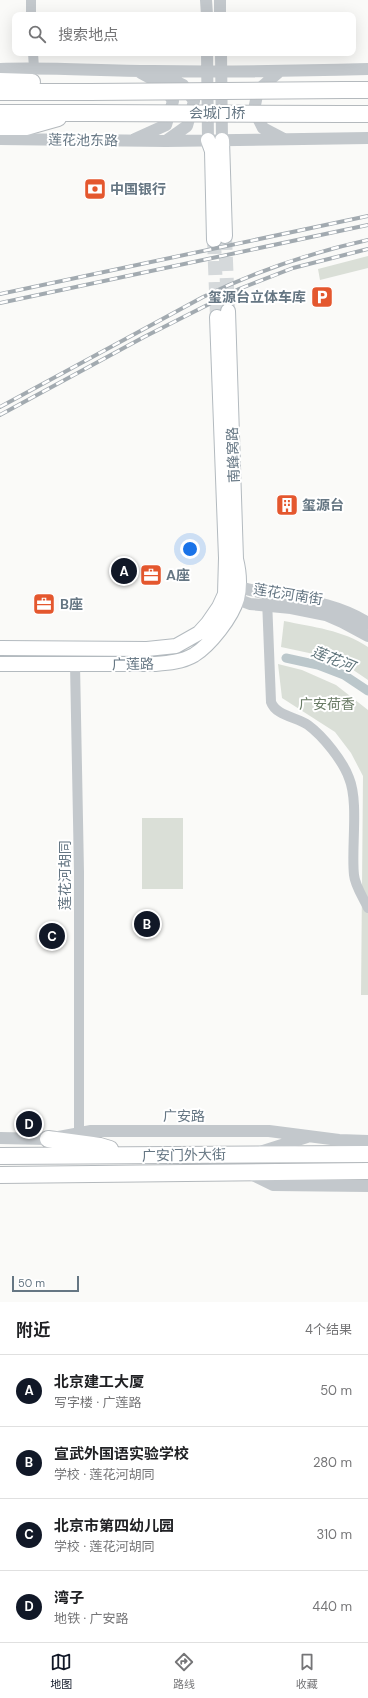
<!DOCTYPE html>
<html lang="zh">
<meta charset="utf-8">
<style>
body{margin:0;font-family:"DM Sans","Noto Sans SC",sans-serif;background:#f2f2f2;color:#202124}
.scale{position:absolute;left:12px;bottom:10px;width:67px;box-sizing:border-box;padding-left:4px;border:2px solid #657683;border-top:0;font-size:11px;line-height:14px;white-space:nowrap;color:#657683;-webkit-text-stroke:3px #fff;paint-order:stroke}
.you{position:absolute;left:190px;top:549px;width:14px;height:14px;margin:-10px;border:3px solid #fff;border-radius:50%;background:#1a73e8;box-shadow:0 0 0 6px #1a73e833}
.badge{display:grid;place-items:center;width:26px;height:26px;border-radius:50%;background:#111827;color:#fff;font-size:13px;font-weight:700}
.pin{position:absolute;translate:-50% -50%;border:2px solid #fff;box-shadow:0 1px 4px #0006}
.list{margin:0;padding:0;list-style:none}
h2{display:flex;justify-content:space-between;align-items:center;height:52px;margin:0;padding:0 16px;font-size:17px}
h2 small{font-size:13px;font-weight:400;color:#757577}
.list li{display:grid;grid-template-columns:26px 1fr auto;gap:12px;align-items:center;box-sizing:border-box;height:72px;padding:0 16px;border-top:1px solid #e0e0e0}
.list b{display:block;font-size:15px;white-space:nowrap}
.list p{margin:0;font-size:13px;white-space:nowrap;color:#757577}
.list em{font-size:13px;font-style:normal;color:#757577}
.icon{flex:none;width:22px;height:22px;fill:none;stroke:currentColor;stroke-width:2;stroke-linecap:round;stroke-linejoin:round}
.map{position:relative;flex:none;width:368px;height:1302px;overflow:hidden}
.search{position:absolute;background:#fff;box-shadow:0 4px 16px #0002;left:12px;right:12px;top:12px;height:44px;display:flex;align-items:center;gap:10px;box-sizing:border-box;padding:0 14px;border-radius:8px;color:#757577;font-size:15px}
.sheet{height:340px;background:#fff}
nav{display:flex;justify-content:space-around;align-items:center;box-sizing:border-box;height:56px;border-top:1px solid #e0e0e0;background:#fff;font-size:11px;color:#757577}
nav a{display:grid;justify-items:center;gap:2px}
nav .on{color:#111827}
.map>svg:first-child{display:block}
.green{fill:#dadfd7}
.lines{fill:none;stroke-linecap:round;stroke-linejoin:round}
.canal{stroke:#bbc7cb;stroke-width:9}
.secondary-tunnel{stroke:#d5d9db;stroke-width:14;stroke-dasharray:14 7;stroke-linecap:butt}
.secondary-casing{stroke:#b3babf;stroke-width:16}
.trunk-casing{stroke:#b4b9bd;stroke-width:18}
.minor{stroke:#c3c8cc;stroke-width:10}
.tertiary{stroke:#c3c8cc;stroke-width:12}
.secondary{stroke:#fff;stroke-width:14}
.trunk{stroke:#fff;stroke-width:16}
.rail-casing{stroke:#a2aab0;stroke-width:4}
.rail{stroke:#fff;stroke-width:2.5;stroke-dasharray:8;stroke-linecap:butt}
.trunk-bridge-casing{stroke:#b4b9bd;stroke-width:18;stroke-linecap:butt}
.trunk-bridge{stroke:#fff;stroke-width:16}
.labels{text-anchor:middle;stroke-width:4;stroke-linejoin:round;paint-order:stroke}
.street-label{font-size:14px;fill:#657683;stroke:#fff}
.poi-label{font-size:14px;font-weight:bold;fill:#657683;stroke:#fff;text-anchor:start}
.park-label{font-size:14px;fill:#687a64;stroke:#fff}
.water-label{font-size:15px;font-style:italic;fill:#60757c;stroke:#fff}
</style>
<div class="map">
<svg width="368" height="1302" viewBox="0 0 368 1302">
<rect width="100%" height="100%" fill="#fafaf8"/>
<path class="green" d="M368,256V268L320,280L318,269Z
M284,621C313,627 343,630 368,647V680L337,659L281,647Z
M278,664L302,670L336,685L368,710V995H361L363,776L351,753L335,732L282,698Z
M142,818H183V889H142Z"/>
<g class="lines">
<path class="canal" d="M286,658L318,665L344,675L368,691"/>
<path class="secondary-tunnel" d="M225,236L228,311
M214,240L217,317"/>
<g class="secondary-casing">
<path id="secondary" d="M208,140L212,151L214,240
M222,140L225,236
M0,648L147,649L176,646L199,633L208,623L219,607L225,594L226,558L217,317
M0,664H155C168,663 182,662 194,655C210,645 232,617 237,599C240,587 239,571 236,559L228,311"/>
</g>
<g class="trunk-casing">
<path id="trunk" d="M0,81L32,82
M344,90H368
M0,92H89
M0,113H89
M344,114H368
M0,127H26L58,118
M48,1139L100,1146L110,1149
M0,1156L368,1154
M0,1175L368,1171"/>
</g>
<path class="minor" d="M31,0V15
M33,53L34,68
M267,599L271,702C276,716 297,717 308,725C323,736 343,761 349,778C359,802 351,848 354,875C355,886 364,899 368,908
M75,664L79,872V1133"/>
<path class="tertiary" d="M206,0L207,15
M220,0V15
M207,53L208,140
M221,53L222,140
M0,69C51,67 101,71 152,71C224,72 296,71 368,69
M280,71L258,90L254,110L263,128L284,139
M158,73L183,85L194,101L187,126L166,141
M0,139L166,141L368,138
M135,139L166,125L173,101L163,85L141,73
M232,585C278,600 325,596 368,623
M229,596L250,604L291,608L326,615L342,622L368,636
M0,1138L48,1139L91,1131H269L339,1140L368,1141
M263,1151L307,1137
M249,1173L273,1185L368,1186"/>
<use href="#secondary" class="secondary"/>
<use href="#trunk" class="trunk"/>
<g class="rail-casing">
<path id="rail" d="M0,294L368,216
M0,303L368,225
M0,407L203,297C257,271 309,253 368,240
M0,415L144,337L239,289L293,268L368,249"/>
</g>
<use href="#rail" class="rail"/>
<g class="trunk-bridge-casing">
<path id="trunk-bridge" d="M89,92L344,90
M89,113L344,114"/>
</g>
<use href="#trunk-bridge" class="trunk-bridge"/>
</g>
<defs>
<g id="bank-square" transform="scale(1.15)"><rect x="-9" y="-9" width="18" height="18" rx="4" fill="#e4572e" stroke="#fff"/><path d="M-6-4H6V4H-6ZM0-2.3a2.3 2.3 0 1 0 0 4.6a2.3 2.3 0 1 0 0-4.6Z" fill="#fff"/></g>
<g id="parking-square" transform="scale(1.15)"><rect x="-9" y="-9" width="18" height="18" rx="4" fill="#e4572e" stroke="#fff"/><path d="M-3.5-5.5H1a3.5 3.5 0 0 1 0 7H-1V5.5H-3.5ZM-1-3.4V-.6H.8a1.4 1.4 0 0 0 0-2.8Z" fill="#fff"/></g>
<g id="building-square" transform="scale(1.15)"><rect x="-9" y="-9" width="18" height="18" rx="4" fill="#e4572e" stroke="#fff"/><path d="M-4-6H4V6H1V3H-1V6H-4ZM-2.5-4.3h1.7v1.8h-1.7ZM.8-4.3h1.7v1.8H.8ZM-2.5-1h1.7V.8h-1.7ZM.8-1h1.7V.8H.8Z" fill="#fff"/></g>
<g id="office-square" transform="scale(1.15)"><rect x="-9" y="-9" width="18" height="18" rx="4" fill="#e4572e" stroke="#fff"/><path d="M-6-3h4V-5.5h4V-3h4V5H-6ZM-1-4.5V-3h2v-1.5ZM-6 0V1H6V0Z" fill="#fff"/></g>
</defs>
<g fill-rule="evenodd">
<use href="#bank-square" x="95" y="189"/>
<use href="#parking-square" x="322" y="297"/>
<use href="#building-square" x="287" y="505"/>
<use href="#office-square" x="151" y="575"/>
<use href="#office-square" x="44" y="604"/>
</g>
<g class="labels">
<g class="street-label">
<text x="217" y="118">会城门桥</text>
<text transform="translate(83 140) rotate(1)" y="5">莲花池东路</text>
<text transform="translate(233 455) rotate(-92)" y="5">南蜂窝路</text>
<text transform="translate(288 594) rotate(9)" y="5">莲花河南街</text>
<text transform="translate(133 664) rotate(-1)" y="5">广莲路</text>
<text transform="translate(65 875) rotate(-90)" y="5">莲花河胡同</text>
<text x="184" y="1121">广安路</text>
<text transform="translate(184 1155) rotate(-1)" y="5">广安门外大街</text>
</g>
<g class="poi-label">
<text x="110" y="194">中国银行</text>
<text x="306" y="302" text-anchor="end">玺源台立体车库</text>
<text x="302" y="510">玺源台</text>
<text x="166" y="580">A座</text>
<text x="60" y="609">B座</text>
</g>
<g class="park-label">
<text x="327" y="709">广安荷香</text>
</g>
<g class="water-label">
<text transform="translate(333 659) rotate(22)" y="5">莲花河</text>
</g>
</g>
</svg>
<div class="scale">50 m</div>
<div class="you"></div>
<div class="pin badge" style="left:124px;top:571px">A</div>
<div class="pin badge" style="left:147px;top:924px">B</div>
<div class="pin badge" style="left:52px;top:936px">C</div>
<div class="pin badge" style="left:29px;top:1124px">D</div>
<div class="search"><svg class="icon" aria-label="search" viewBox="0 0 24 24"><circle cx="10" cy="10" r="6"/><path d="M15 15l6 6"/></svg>搜索地点</div>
</div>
<section class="sheet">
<h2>附近<small>4个结果</small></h2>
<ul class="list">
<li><span class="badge">A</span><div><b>北京建工大厦</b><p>写字楼 · 广莲路</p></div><em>50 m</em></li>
<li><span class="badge">B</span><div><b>宣武外国语实验学校</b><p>学校 · 莲花河胡同</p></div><em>280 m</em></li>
<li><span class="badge">C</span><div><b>北京市第四幼儿园</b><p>学校 · 莲花河胡同</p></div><em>310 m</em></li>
<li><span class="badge">D</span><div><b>湾子</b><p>地铁 · 广安路</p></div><em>440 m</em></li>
</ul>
</section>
<nav>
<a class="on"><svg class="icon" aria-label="map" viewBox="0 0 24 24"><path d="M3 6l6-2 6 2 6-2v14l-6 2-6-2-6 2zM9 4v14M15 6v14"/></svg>地图</a>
<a><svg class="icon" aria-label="directions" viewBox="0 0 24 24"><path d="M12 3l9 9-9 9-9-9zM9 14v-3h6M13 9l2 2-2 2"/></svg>路线</a>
<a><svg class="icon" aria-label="saved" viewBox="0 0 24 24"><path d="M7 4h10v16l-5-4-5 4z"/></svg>收藏</a>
</nav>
